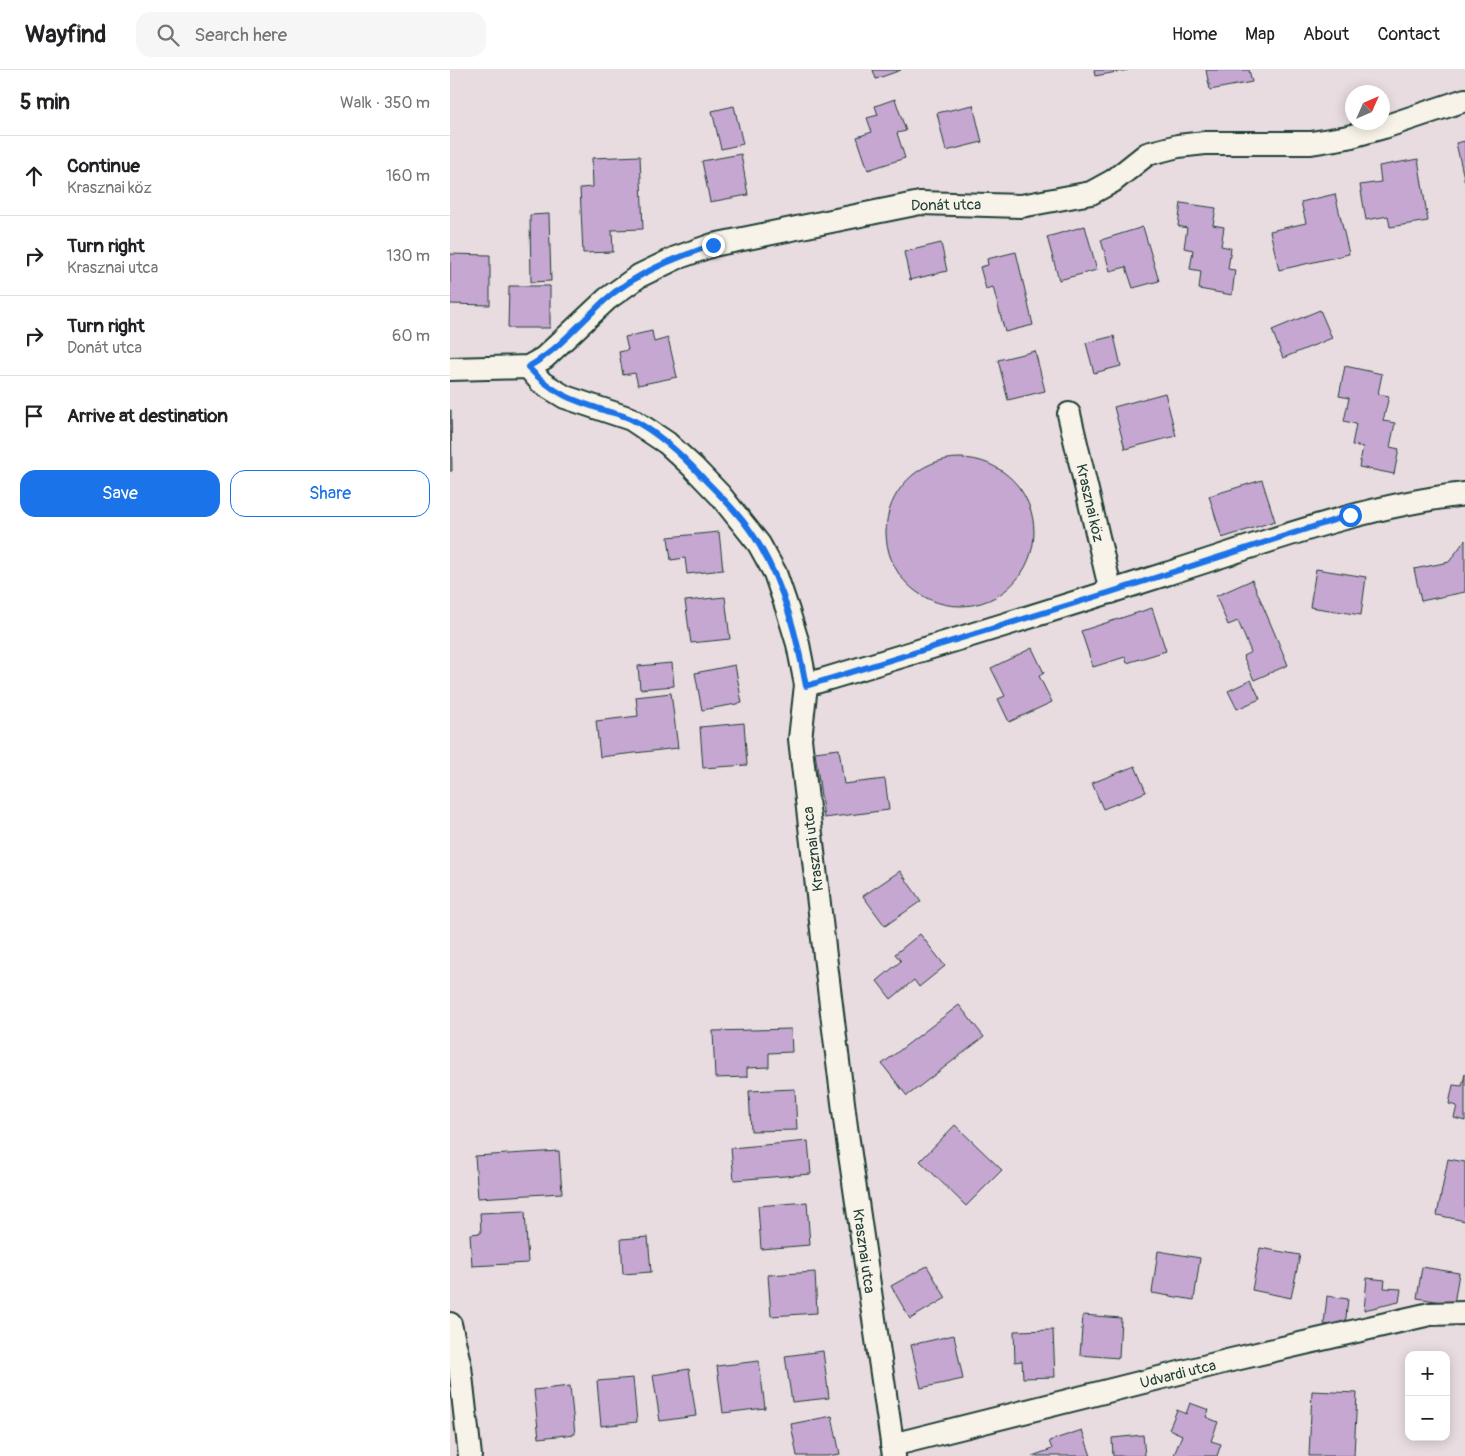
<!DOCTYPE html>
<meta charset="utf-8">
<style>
body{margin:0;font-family:Pangolin,sans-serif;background:#f6f6f6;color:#202124}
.controls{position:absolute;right:15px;bottom:15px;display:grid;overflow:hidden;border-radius:10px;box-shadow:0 2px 12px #0003}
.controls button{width:45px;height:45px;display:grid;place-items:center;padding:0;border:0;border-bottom:1px solid #e0e0e0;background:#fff;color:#202124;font:25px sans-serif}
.compass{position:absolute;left:895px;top:15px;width:45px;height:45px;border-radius:50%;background:#fff;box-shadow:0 2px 12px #0003;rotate:45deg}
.stop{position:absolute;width:15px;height:15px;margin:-11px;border:4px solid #1a73e8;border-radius:50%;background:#fff}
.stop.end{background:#1a73e8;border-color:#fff;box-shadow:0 1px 5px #0008}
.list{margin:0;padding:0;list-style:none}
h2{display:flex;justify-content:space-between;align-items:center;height:65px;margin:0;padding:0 20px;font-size:21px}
h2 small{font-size:16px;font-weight:400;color:#757577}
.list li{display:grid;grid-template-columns:32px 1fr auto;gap:15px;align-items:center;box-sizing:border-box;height:80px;padding:0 20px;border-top:1px solid #e0e0e0}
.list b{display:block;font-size:19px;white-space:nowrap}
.list p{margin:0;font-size:16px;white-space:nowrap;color:#757577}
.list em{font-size:16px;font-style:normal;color:#757577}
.actions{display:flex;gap:10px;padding:15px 20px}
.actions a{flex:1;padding:11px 0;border:1px solid #1a73e8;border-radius:15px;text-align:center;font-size:18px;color:#1a73e8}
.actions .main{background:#1a73e8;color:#fff}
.icon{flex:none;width:28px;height:28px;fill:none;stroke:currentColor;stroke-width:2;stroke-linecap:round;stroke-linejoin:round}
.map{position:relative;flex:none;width:1015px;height:1386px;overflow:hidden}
header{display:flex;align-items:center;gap:30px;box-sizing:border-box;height:70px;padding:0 25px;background:#fff;border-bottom:1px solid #e0e0e0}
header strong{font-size:24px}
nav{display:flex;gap:28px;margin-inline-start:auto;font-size:18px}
.search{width:350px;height:45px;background:#f6f6f6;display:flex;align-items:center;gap:12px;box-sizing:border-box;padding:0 18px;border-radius:15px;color:#757577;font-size:19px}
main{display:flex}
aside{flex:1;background:#fff}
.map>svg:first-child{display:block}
.building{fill:#c6a7d2;stroke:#1f3d34}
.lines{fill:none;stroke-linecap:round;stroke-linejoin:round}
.street-casing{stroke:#1f3d34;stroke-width:26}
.street{stroke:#f7f3e8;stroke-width:22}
.route{stroke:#1a73e8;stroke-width:6}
.labels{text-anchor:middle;stroke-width:4;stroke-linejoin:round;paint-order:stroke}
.street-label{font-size:15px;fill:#1f3d34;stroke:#f7f3e8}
</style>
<header>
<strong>Wayfind</strong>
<div class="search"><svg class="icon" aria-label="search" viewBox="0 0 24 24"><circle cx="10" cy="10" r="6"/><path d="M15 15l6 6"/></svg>Search here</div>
<nav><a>Home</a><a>Map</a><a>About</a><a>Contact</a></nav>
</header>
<main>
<aside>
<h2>5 min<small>Walk · 350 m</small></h2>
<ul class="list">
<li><svg class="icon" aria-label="ahead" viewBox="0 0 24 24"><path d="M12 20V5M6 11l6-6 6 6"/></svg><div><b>Continue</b><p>Krasznai köz</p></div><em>160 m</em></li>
<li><svg class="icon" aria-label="right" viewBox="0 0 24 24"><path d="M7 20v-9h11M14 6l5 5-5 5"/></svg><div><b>Turn right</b><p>Krasznai utca</p></div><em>130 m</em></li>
<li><svg class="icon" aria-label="right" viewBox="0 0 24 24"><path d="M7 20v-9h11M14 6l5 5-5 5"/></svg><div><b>Turn right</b><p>Donát utca</p></div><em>60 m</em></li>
<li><svg class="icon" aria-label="arrive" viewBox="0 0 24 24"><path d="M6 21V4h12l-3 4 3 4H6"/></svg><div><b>Arrive at destination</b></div></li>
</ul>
<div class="actions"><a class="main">Save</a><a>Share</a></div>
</aside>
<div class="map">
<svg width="1015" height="1386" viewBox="0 0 1015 1386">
<rect width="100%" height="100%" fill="#e8dce1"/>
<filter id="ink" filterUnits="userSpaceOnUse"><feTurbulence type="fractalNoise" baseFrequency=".02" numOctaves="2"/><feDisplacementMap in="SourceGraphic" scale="10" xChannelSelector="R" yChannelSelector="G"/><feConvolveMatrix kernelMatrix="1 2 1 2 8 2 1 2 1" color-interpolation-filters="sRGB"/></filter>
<g filter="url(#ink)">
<path class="building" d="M423,0H451L426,9Z
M644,0H678L645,6Z
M756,0H799L802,12L760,20Z
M445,29L456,61L447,63L455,88L418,100L407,67L422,62L417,48L428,45L425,36Z
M523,35L532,72L496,81L487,43Z
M284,36L293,74L271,79L262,41Z
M1015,71V112L1006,73Z
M291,84L298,125L260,132L252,91Z
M190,86L193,159L162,160L163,182L133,183L130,118L143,117L142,88Z
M968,89L978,151L940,157L938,146L916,150L910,115L931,112L929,96Z
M885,124L899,184L829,200L820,161L856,153L851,132Z
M731,133L766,138L763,155L774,157L771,176L781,178L778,199L785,200L782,225L749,219L751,201L740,199L743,180L734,178L737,158L728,156Z
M99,144L101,211L81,212L80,145Z
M635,156L647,200L609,210L597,167Z
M693,157L709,211L683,218L676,197L660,201L651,170Z
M491,173L497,201L460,210L454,182Z
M566,182L583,255L555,262L543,217L536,219L530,197L538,195L537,189Z
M0,184L40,185V235L0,234Z
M59,216H100V258H58Z
M870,240L882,268L833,288L822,260Z
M202,261L204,272L218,268L227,307L188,315L185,303L173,305L169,282L178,280L175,267Z
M664,266L671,296L644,303L636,273Z
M585,281L595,321L558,330L548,290Z
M895,296L932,304L928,324L939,326L933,351L945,353L940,377L949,379L944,404L909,397L913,377L902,375L906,354L894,351L899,328L889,326Z
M715,323L726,366L675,379L664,337Z
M0,340H1L2,401H0Z
M436 462a74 74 0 1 1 148 0a74 74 0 1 1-148 0Z
M812,410L825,451L772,468L759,426Z
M269,462L273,500L237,504L235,488L221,490L218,467Z
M1015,470V522L971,531L964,499L999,492Z
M866,499L916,507L911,545L860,537Z
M802,510L838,595L804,610L793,586L801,582L788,551L778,555L766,526Z
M275,527L280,569L241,573L235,531Z
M702,538L716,581L677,593L675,587L643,597L631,561Z
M582,578L594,603L589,606L602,632L559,652L548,629L555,626L541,598Z
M222,593L224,616L190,619L188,596Z
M285,595L292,633L252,640L245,603Z
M801,610L810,629L787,639L778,621Z
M221,623L228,678L150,687L146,651L188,646L186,627Z
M294,653L297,695L253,698L250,657Z
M389,679L394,714L435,709L439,740L374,748L365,682Z
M685,696L696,722L653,739L642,713Z
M450,801L471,831L435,856L413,826Z
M470,864L495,896L469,917L464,910L441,929L427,911L451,891L445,884Z
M509,935L534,967L457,1026L432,994Z
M341,959L342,982L319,983V997L297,998V1007L265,1008L263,961Z
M1015,1004V1051L1004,1048L1007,1036L999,1034L1003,1015L1012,1016Z
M345,1019L347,1060L301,1061L299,1021Z
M505,1055L552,1100L516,1136L470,1091Z
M358,1071L361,1104L284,1110L281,1078Z
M109,1081L112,1123L28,1128L25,1086Z
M998,1089L1015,1092V1151L987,1145Z
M357,1132L360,1175L311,1179L308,1136Z
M75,1141L78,1193L22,1196L20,1164L31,1163L30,1143Z
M198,1167L201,1202L173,1204L171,1169Z
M810,1178L850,1185L841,1228L802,1220Z
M708,1181L750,1188L744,1230L702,1223Z
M477,1196L496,1228L460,1249L441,1216Z
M972,1197L1009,1203L1004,1234L967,1228Z
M365,1202L367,1243L321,1246L318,1205Z
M917,1208L935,1210L934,1218L951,1219L949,1232L914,1240Z
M877,1226L898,1229L895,1257L874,1254Z
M633,1245L671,1248L669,1288L630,1285Z
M603,1260L605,1307L573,1308L572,1291L565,1292L564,1261Z
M504,1265L513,1309L471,1318L461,1275Z
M373,1281L379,1328L342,1332L335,1286Z
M309,1291L315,1338L273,1343L267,1296Z
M239,1299L246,1346L210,1351L203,1305Z
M183,1308L187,1352L151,1356L147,1311Z
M120,1316L125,1364L89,1368L84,1320Z
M862,1321L907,1323L904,1386H859Z
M740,1333L759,1340L756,1347L768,1352L761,1371L771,1374L767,1386H728L724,1385L732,1365L719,1359L727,1340L736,1344Z
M382,1346L390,1384L377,1386H347L341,1354Z
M632,1360L641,1386H582L602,1379L599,1371Z
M693,1365L695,1386H663L662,1368Z"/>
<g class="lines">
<g class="street-casing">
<path id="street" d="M78,297L92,313L115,327L181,349L217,373L243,397L270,425L309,474L325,503L338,541L348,574L356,615L350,669L375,886L396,1057L444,1386
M0,299L78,297L94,288L157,229L189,206L226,188L263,175L470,133L571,136L641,123L663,111L697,84L728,76L755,73H861L898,67L934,57L1015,30
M619,344L661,522
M356,615C476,579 597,542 716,504C814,473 912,436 1015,424
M0,1254L10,1297L20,1386
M442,1375L777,1291L945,1252L980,1244L1015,1243"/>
</g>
<use href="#street" class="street"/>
</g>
</g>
<g class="lines" filter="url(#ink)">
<path class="route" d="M263,175C225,188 186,203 155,230C130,253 108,280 78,297C103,324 122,330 156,341C164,343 173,345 181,349C207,362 235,388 254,409C274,429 296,451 310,476C335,519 347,567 356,616L661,522L900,445"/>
</g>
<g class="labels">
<g class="street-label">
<text transform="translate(496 135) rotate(-1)" y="5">Donát utca</text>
<text transform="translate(640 433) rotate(77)" y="5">Krasznai köz</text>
<text transform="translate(363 779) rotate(-97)" y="5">Krasznai utca</text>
<text transform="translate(414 1181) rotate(82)" y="5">Krasznai utca</text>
<text transform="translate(728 1304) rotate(-14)" y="5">Udvardi utca</text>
</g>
</g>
</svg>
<div class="controls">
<button>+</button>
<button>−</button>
</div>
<svg class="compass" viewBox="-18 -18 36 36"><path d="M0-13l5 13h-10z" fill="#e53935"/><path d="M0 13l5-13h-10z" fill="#757577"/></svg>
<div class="stop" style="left:900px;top:445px"></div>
<div class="stop end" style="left:263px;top:175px"></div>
</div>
</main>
